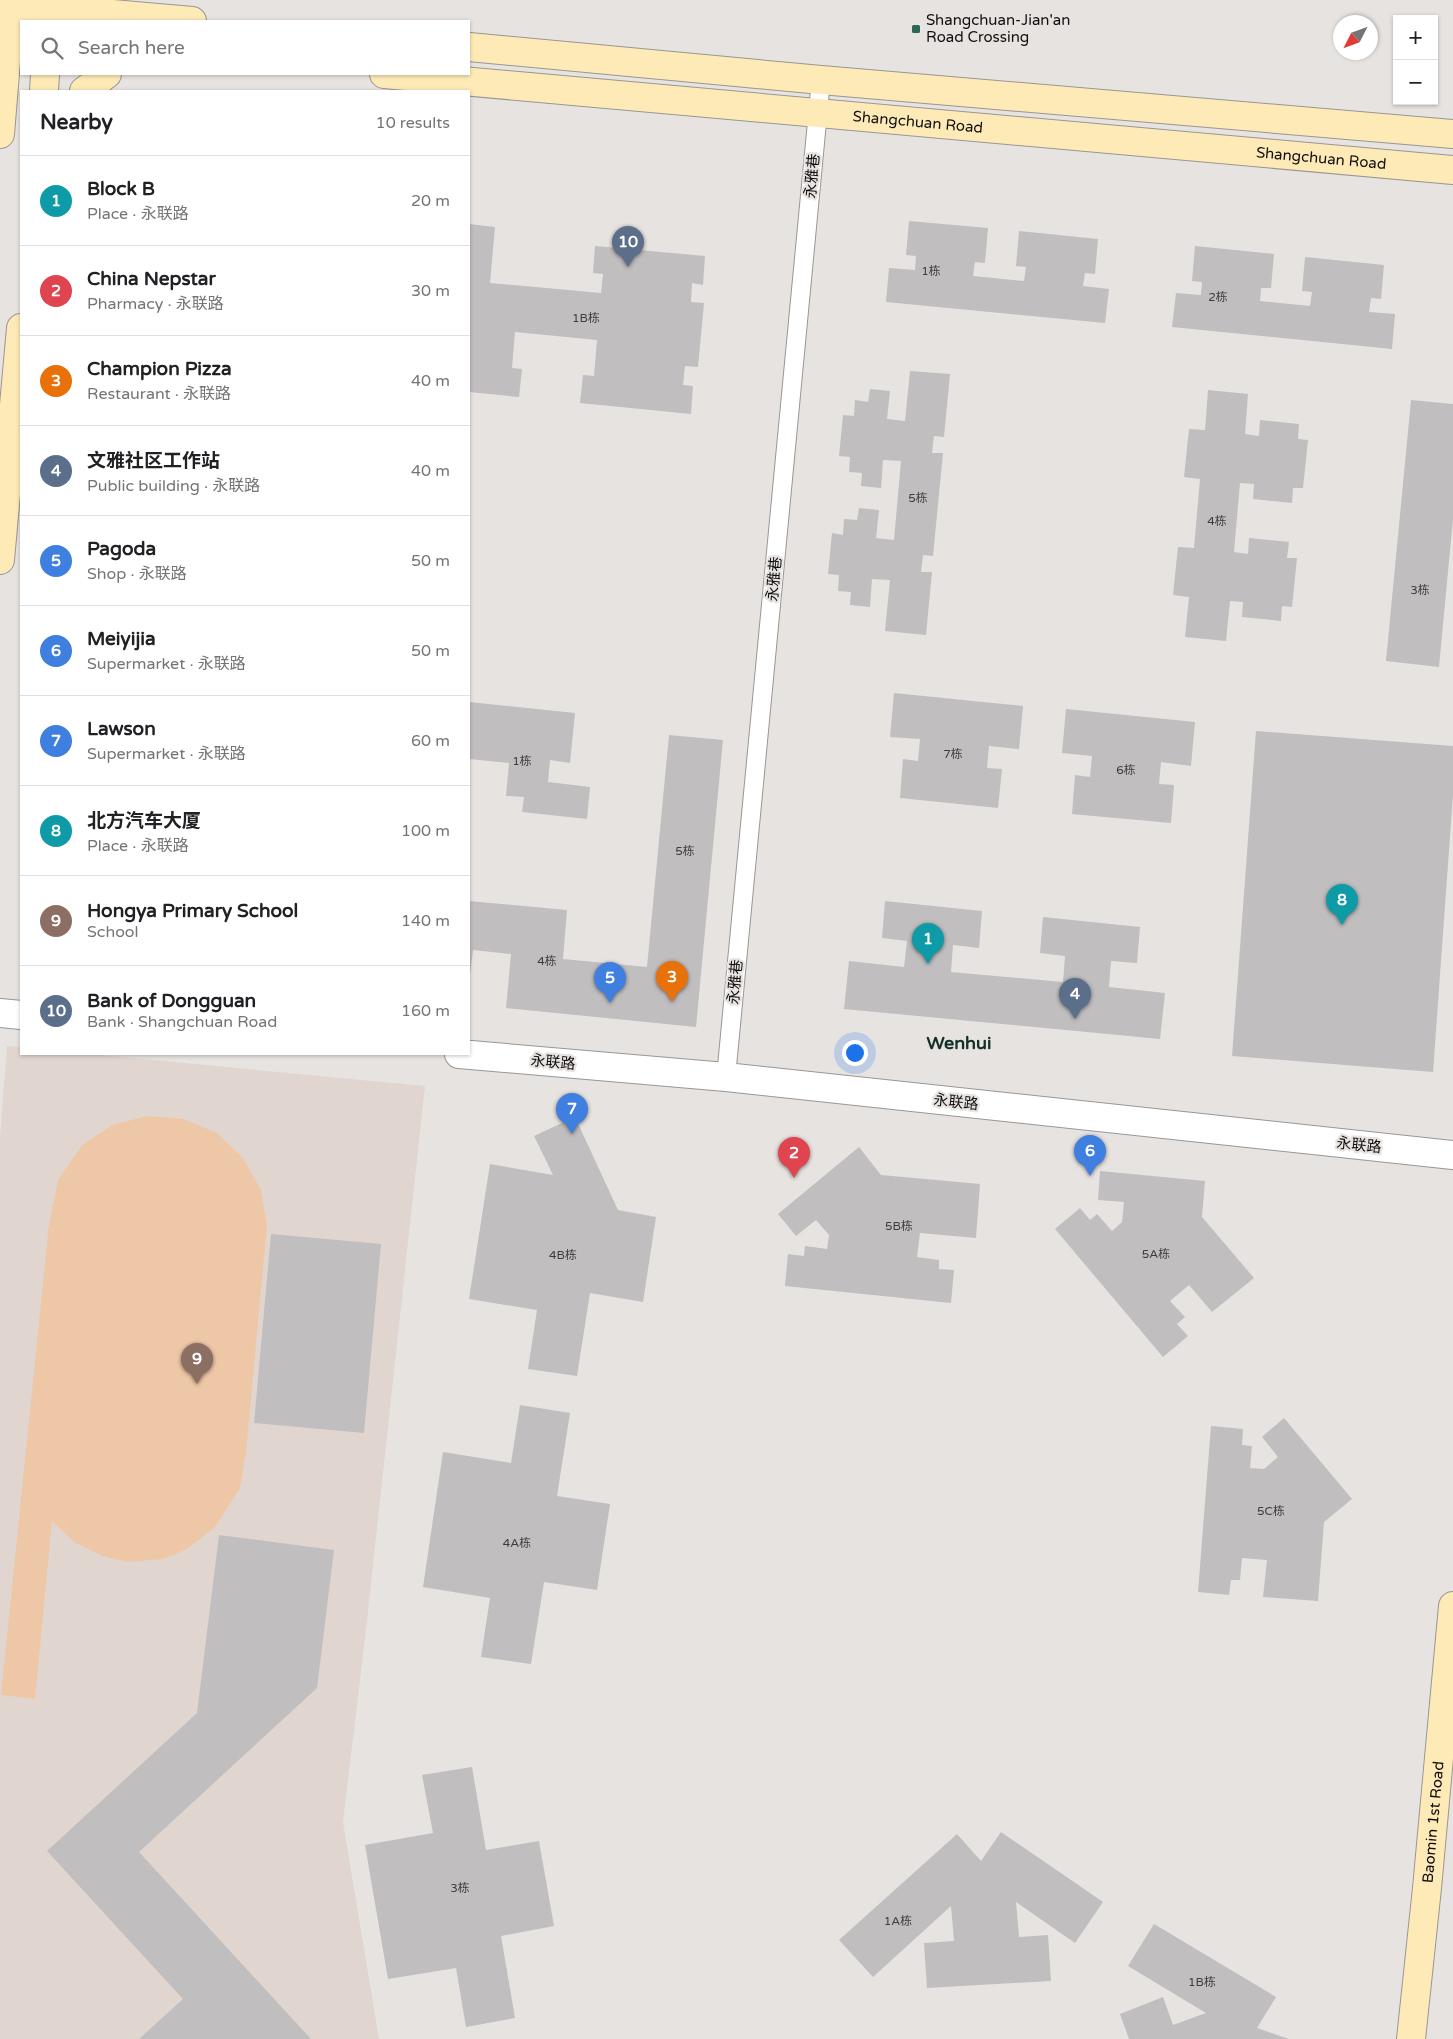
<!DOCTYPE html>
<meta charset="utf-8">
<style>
body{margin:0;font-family:"Varela Round","Noto Sans SC",sans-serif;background:#f2f2f2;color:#202124}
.controls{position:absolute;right:15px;top:15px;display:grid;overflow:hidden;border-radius:0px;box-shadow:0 1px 4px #0004}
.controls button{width:45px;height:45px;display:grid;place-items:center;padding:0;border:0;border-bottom:1px solid #e0e0e0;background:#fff;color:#202124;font:25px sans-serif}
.compass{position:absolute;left:1333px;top:15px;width:45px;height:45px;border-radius:50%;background:#fff;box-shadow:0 1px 4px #0004;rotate:228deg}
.you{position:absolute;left:854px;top:1052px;width:18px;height:18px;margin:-12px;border:4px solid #fff;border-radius:50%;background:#1a73e8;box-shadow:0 0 0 8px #1a73e833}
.badge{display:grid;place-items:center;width:32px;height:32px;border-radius:50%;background:#111827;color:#fff;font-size:16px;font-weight:700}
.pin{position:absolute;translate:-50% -41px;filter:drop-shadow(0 1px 2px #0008)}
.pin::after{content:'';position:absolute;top:26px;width:18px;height:15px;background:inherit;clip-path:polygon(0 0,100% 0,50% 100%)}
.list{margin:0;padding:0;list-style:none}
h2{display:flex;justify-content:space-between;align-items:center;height:65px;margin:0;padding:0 20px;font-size:21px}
h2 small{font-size:16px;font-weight:400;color:#757577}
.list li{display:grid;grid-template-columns:32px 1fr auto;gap:15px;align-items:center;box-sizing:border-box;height:90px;padding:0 20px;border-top:1px solid #e0e0e0}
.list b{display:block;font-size:19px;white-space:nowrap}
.list p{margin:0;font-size:16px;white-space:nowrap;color:#757577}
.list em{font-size:16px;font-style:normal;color:#757577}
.icon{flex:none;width:28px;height:28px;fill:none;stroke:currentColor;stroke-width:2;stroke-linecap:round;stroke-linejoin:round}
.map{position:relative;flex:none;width:1453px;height:2039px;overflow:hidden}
.search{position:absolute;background:#fff;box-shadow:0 1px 4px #0004;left:20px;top:20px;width:450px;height:55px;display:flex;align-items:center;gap:12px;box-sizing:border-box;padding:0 18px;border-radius:0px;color:#757577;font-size:19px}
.panel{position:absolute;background:#fff;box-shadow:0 1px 4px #0004;left:20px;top:90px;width:450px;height:965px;border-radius:0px}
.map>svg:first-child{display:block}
.built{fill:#e0d6cf}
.green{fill:#eec7a7}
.building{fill:#c1bec0}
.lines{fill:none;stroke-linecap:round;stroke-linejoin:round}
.service-casing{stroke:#999694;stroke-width:20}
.minor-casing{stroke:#999694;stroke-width:30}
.secondary-casing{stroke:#999694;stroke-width:30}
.service{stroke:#fff;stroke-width:18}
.minor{stroke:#fff;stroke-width:28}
.secondary{stroke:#fdeab6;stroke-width:28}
.poi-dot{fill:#2b6956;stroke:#e7e3e1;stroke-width:2}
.labels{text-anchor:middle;stroke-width:4.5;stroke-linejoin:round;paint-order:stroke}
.number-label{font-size:12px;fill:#3d3b3b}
.poi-label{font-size:15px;fill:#110f0f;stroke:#e7e3e1;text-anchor:start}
.street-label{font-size:15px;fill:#110f0f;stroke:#e7e3e1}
.quarter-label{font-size:18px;font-weight:bold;fill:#143128;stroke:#e7e3e1}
</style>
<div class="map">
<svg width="1453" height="2039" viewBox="0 0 1453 2039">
<rect width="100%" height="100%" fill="#e7e3e1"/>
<path class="built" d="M7,1046L21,1047V1054H90L425,1086L366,1630L343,1822L379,2039H0V1137Z"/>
<path class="green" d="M147,1116L183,1119L217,1133L243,1158L261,1190L267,1226L246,1452L240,1488L215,1527L187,1549L164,1559L127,1562L103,1556L74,1542L52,1521L35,1699L1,1695L49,1224L58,1180L82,1145L112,1125Z"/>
<path class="building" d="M909,221L988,228L985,263L975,262L973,276L1024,281L1026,267L1016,266L1019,231L1098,239L1095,274L1085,273L1083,286L1109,289L1105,323L886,302L889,268L915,270L916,256L906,255Z
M469,224L495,227L490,283L601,293L603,274L593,273L595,246L705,256L703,285L692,283L691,302L704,303L698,367L685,366L683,385L693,386L691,414L580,403L583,375L594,376L597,340L515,332L512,368L522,369L519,397L469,392Z
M1195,246L1274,254L1271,288H1261L1260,301L1310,306L1312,292L1302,291L1305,257L1384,265L1381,299L1371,298L1369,312L1395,314L1392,349L1172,327L1176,293L1201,295L1202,282L1192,281Z
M910,371L950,374L944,437L934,436L932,453H943L933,556L923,555L921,572H932L926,635L885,631L890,580L872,579L870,607L850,605L851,592L838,591L839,575L828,574L832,533L843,535L844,519L857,520L859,508L879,510L876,538L894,540L901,461L883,460L881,488L861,486L862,473L849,472L850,457L839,456L843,415L854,416L855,400L868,402L870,389L890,391L887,419L905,421Z
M1208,390L1248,394L1245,434L1259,436L1260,420L1299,424L1298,439L1308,440L1303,488H1293L1292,503L1253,499L1254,484L1240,483L1234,552L1248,554L1249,538L1289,542L1287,558H1297L1292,607L1282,606L1281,621L1242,617L1243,602L1230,601L1226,641L1185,637L1189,597L1173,595L1178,547L1194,548L1200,479L1184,477L1189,429L1205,430Z
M1411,400L1453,404V519L1439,667L1386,661Z
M894,693L1023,706L1019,749L989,746L987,768L1002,769L998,808L900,798L903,759L918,761L920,739L890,737Z
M469,702L575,713L570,763L550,760L548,782L590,787L587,819L522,812L524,797L506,796L509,763L469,759Z
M1066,709L1195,722L1191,766L1161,762L1159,784L1174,785L1171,823L1072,814L1075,775L1090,777L1092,756L1062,753Z
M1256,731L1453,746V795L1433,1072L1232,1056Z
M669,735L723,740L696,1027L506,1008L511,954L473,950L469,984V901L567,910L563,959L647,967Z
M885,901L982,911L979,948L953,945L951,972L1063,982L1065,956L1040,953L1043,917L1140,927L1137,963L1111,961L1109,987L1165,993L1160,1039L844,1009L849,961L904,967L907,941L882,938Z
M575,1117L618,1210L656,1217L643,1302L590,1293L577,1376L528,1369L537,1310L469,1299L490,1164L553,1175L534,1136Z
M859,1147L881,1175L980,1184L976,1238L920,1233L917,1257L939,1260V1269L954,1270L951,1303L785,1286L788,1254L804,1256L805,1246L827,1249L829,1235L816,1220L796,1236L778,1214Z
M1100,1171L1205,1181L1202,1217L1254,1278L1212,1312L1189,1285L1170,1301L1185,1317L1177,1324L1188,1336L1163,1357L1055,1229L1080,1208L1090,1220L1097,1214L1112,1231L1122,1222L1124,1202L1098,1200Z
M271,1234L381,1244L364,1433L254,1423Z
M520,1405L570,1413L557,1496L610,1504L597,1590L544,1582L531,1664L481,1657L490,1598L423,1587L443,1452L511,1463Z
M1284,1418L1352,1499L1324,1522L1318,1601L1263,1597L1267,1560L1242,1558L1240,1580H1231L1229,1595L1198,1592L1211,1426L1243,1429L1242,1445L1252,1446L1250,1468L1264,1469L1278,1457L1262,1437Z
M219,1535L334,1550L317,1688L139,1852L311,2039H139L183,1999L47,1851L197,1713Z
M472,1767L486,1850L539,1841L554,1926L501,1936L515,2018L466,2027L456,1968L388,1979L365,1845L433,1833L422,1775Z
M1001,1832L1103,1902L1075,1943L1016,1902L1019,1937L1048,1935L1051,1981L927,1988L924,1943L954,1941L951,1906L873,1977L839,1940L957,1834L981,1861Z
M1154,1924L1276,1997L1257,2028L1289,2039H1129L1120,2014L1163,1997L1173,2025L1206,2013L1128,1966Z"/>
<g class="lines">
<g class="service-casing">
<path id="service" d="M726,1077L821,80"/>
</g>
<g class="minor-casing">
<path id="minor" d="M0,1013L21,1015
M459,1054L726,1077L1453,1155"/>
</g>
<g class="secondary-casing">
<g id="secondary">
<path d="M0,4L192,21"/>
<path d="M469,47L821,80L1453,134"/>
<path id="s1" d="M384,74L1453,170"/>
<path d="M44,91L45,74"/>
<path d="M84,91L107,74"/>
<path d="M0,134L11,0"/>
<path d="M0,560L21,328"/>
<path id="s2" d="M1411,2039L1427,1888L1453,1606"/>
</g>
</g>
<use href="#service" class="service"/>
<use href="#minor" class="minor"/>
<use href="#secondary" class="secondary"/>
</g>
<rect class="poi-dot" x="911" y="24" width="10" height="10" rx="2.5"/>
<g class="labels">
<g class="number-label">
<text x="931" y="275">1栋</text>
<text x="1218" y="301">2栋</text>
<text x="586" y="322">1B栋</text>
<text x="918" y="502">5栋</text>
<text x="1217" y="525">4栋</text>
<text x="1420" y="594">3栋</text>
<text x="953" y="758">7栋</text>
<text x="522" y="765">1栋</text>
<text x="1126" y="774">6栋</text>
<text x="685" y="855">5栋</text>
<text x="547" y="965">4栋</text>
<text x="899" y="1230">5B栋</text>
<text x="1156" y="1258">5A栋</text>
<text x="563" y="1259">4B栋</text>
<text x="1271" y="1515">5C栋</text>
<text x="517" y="1547">4A栋</text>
<text x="460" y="1892">3栋</text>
<text x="898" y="1925">1A栋</text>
<text x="1202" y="1986">1B栋</text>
</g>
<g class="poi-label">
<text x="926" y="25">Shangchuan-Jian'an<tspan x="926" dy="17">Road Crossing</tspan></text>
</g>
<g class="street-label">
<text dy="5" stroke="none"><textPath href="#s1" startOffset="536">Shangchuan Road</textPath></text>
<text dy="5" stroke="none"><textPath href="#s1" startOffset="941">Shangchuan Road</textPath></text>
<text transform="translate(812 176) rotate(-85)" y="5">永雅巷</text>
<text transform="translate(774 579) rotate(-85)" y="5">永雅巷</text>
<text transform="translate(735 982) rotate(-85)" y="5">永雅巷</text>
<text transform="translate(553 1062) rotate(5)" y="5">永联路</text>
<text transform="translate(956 1102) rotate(6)" y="5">永联路</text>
<text transform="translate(1359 1145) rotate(6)" y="5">永联路</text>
<text dy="5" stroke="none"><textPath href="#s2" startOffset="218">Baomin 1st Road</textPath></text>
</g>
<g class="quarter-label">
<text x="959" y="1049">Wenhui</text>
</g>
</g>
</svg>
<div class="controls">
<button>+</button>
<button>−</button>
</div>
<svg class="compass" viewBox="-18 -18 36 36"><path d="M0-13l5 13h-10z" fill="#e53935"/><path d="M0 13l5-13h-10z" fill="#757577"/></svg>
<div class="you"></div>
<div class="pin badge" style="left:928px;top:964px;background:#0f9aa8">1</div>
<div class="pin badge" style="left:794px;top:1178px;background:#e0444e">2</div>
<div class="pin badge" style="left:672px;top:1002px;background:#e8710a">3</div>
<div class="pin badge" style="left:1075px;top:1019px;background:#5c6f8a">4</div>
<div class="pin badge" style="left:610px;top:1003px;background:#3f7fe0">5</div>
<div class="pin badge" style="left:1090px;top:1176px;background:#3f7fe0">6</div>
<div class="pin badge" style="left:572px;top:1134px;background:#3f7fe0">7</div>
<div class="pin badge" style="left:1342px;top:925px;background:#0f9aa8">8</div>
<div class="pin badge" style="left:197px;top:1384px;background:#8d6e63">9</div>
<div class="pin badge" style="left:628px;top:267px;background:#5c6f8a">10</div>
<div class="search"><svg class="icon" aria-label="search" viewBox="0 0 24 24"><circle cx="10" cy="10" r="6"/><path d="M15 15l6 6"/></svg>Search here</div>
<section class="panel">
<h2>Nearby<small>10 results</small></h2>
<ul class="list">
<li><span class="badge" style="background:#0f9aa8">1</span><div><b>Block B</b><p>Place · 永联路</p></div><em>20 m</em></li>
<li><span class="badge" style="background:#e0444e">2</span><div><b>China Nepstar</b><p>Pharmacy · 永联路</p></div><em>30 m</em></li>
<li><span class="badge" style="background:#e8710a">3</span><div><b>Champion Pizza</b><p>Restaurant · 永联路</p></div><em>40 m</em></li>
<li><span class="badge" style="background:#5c6f8a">4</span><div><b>文雅社区工作站</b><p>Public building · 永联路</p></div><em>40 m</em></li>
<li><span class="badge" style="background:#3f7fe0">5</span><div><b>Pagoda</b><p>Shop · 永联路</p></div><em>50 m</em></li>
<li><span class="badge" style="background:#3f7fe0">6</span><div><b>Meiyijia</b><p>Supermarket · 永联路</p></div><em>50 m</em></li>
<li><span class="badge" style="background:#3f7fe0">7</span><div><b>Lawson</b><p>Supermarket · 永联路</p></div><em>60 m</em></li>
<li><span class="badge" style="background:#0f9aa8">8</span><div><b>北方汽车大厦</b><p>Place · 永联路</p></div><em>100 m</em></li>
<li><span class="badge" style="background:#8d6e63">9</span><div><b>Hongya Primary School</b><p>School</p></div><em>140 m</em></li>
<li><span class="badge" style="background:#5c6f8a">10</span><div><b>Bank of Dongguan</b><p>Bank · Shangchuan Road</p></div><em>160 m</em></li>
</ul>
</section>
</div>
